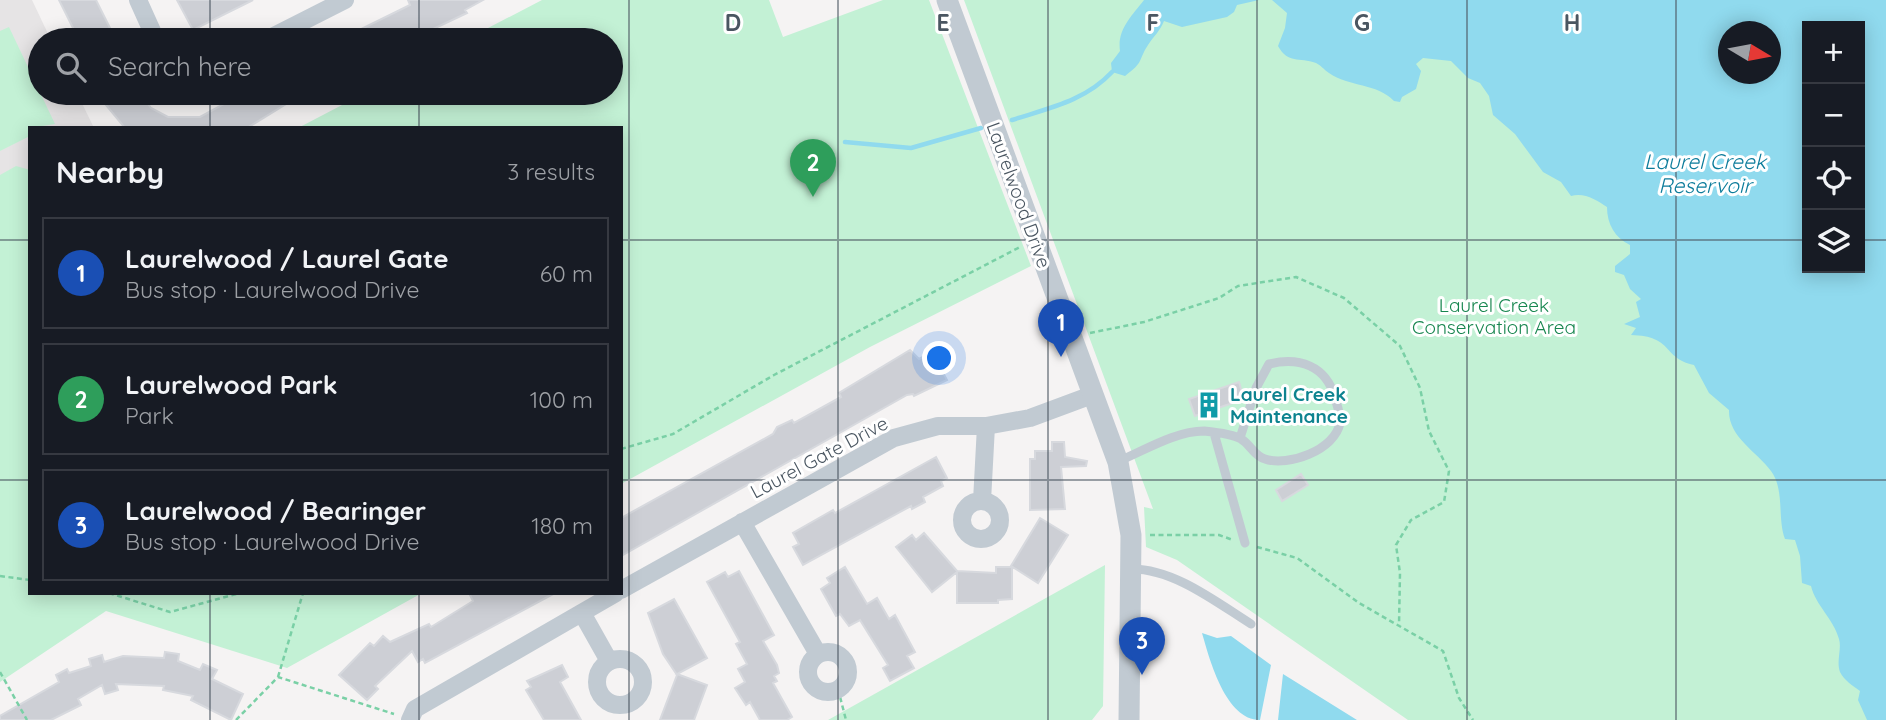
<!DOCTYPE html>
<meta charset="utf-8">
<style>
body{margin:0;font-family:Quicksand,sans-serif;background:#20242c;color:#f1f3f6}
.controls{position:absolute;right:21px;top:21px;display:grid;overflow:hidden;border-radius:0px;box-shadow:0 4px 18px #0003}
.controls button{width:63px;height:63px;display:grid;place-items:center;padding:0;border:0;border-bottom:2px solid #363941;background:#171b24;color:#f1f3f6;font:35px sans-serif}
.compass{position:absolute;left:1718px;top:21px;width:63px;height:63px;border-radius:50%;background:#171b24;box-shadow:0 4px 18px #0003;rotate:100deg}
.you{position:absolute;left:940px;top:359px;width:24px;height:24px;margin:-18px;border:5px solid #fff;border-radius:50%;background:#1a73e8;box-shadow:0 0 0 10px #1a73e833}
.badge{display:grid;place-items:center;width:46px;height:46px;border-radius:50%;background:#1a73e8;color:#fff;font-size:23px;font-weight:700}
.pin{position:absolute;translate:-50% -58px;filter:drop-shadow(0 2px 4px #0008)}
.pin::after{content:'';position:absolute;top:37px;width:24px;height:21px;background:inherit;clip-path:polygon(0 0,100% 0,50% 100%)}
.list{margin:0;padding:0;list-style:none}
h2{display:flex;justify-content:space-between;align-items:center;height:91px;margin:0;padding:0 28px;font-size:30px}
h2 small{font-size:23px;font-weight:400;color:#9ea1a6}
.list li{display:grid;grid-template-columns:46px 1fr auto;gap:21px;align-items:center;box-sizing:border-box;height:112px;margin:0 14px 14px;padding:0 14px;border:2px solid #363941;border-radius:0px}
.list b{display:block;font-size:26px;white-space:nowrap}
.list p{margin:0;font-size:23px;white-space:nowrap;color:#9ea1a6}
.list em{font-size:23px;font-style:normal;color:#9ea1a6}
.icon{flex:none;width:38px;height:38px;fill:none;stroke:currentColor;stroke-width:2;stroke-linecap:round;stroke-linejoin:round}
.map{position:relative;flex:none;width:1886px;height:720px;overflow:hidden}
.search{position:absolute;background:#171b24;box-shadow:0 4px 18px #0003;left:28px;top:28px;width:595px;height:77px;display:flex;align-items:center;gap:18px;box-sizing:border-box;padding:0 24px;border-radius:38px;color:#9ea1a6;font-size:26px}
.panel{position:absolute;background:#171b24;box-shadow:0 4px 18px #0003;left:28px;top:126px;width:595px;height:469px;border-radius:0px}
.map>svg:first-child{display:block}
.education{fill:#e6e4e5}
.green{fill:#c3f1d5;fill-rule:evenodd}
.water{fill:#90daee;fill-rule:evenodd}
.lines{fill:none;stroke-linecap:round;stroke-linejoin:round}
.stream{stroke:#90daee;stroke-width:4.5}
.building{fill:#cdcfd5;stroke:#d7d9de;stroke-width:2}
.path{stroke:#7ad0a6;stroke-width:2.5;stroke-dasharray:5 3.5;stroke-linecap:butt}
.service{stroke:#c1cad2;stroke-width:9}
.minor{stroke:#c1cad2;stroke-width:18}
.tertiary{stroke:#c1cad2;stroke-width:21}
.grid{fill:none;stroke:#4a5661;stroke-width:2;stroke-opacity:0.55}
.labels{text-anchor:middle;stroke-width:6;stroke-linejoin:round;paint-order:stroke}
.street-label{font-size:19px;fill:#4a5661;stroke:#fff}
.park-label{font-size:19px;fill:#17864f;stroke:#fff}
.culture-label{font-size:19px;font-weight:bold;fill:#0d838f;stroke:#fff;text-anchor:start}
.water-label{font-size:21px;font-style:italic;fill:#0c7c9b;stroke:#fff}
.grid-label{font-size:23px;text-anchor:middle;font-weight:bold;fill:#4a5661;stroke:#fff;stroke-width:6;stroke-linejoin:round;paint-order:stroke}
</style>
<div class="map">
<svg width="1886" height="720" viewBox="0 0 1886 720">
<rect width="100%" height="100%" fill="#f5f3f3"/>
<path class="education" d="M0,0H32L51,40H40V93H77L94,128H30V237L0,246Z"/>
<path class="green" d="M542,0H769L783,37L883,0H929L1031,266L870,347L621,484V128H298L365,93H611V40H465Z
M964,0H1886V720H1408L1177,560L1146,547L1144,507L1153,509ZM1807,26H1860V268H1807ZM1728,32H1770V74H1728Z
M9,27L55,124L30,128V136L0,151V31Z
M16,166L30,170V593H422L287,668L106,611L0,682V175Z
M1105,565L1103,706L1092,720H828Z"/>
<path class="water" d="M1144,0H1259L1237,5L1234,12L1227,17L1182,27L1164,21C1160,31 1154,36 1148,45C1137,62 1145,61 1125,76L1112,72L1111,63L1120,51C1117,29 1132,16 1144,0Z
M1272,0H1886V720H1867L1858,700L1860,691C1853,686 1844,680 1840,672C1836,661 1842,649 1839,639C1833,618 1816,606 1811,586L1802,583L1800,556L1795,540L1785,539C1777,518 1785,490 1771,471C1757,452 1728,437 1729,410L1709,393L1694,365C1662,358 1674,336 1631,335L1636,328L1624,324L1640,317L1636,302L1641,299L1630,289L1624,275L1615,272V266L1630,254V245C1615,238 1607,224 1607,207C1597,200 1584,192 1571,196L1561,182L1543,172L1515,134L1493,115L1489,96L1480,83L1468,78L1451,61L1423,58L1416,64L1421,71L1416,89L1402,97L1400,102L1394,101C1377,83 1349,87 1329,73C1323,69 1322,66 1316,63C1299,57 1288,64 1278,46L1285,28L1287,13ZM1807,26H1860V268H1807ZM1728,32H1770V74H1728Z
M1202,633L1217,638L1231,636L1271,665L1260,720C1226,720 1210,661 1202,633Z
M1283,674L1357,720H1278Z"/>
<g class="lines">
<path class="stream" d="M1012,120C1049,108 1085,101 1112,72
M845,142L911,148L981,128"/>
</g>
<path class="building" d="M59,0H96L116,40H79Z
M177,0H253L193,30Z
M408,0H483L465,10L467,13L410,40H339L410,5Z
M96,93H140L151,108L168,117H200L244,93H304L247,128H125Z
M910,350L919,359L932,352L947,380L914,396L913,394L907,395L621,556V518L773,434L777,427L792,420L794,423L841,397L839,393Z
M1239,382L1244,399L1195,416L1189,399Z
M1052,442H1064L1065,457L1087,461L1086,466L1061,467L1065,509L1030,510V459H1035V451H1052Z
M936,457L947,478L941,481L943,486L923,497L925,502L912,509L911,506L803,565L793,547L799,544L793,533L833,510L835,513Z
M1301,474L1308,485L1282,501L1276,490Z
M1040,518L1068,535L1038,583L1011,566Z
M924,533L957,571L996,573V567H1012V599L998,600V603H957V572L932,592L896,547L912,535L916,540Z
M845,567L867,604L877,598L889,619L895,615L915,652L907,656L914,668L890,681L883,668L888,665L860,620L849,626L840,614L836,616L821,589L830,583L827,578Z
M739,571L774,635L763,641L777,665L779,673L774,676L777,681L773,683L792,717L787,720H760L750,702L746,705L735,688L745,682L738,669L747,664L736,644L740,642L707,582L725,572L728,577Z
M469,593H555L425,663L423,659L418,662L412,651L375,686L378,689L367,700L339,675L370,643L374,646L383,636L390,642L429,624L431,627L473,601Z
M674,599L707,658L677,674L707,685L694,720H660L677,675L663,654L648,613Z
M165,652L179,654L178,661L200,670L203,664L217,670L212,679L243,694L231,720L191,700L193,696L163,690L164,686L116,684L118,690L105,694L102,685L78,699L81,705L51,720H0V716L59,682L56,675L67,669L69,673L91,666L89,659L102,655L104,662L123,656L164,658Z
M562,665L568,677L560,682L581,720H544L526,690L531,687L527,681Z"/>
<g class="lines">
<path class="path" d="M1090,333L1144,322L1191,307L1219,298L1238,286L1296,277L1344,298L1400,346L1420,388L1429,431L1449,471L1444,502L1411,520L1396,545L1400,573L1399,625
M621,449L673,434L774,375L1020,247
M1150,535H1219L1233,540
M1257,547L1297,558L1359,603L1443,651L1459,698L1473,720
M0,576L30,580
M109,593L170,612L240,593
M0,672L27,720
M278,677L303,593
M838,689L846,720
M236,720L278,677L394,714"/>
<path class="service" d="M1214,433L1245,543
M1119,461C1145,450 1176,431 1204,431C1214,432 1233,434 1241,439C1250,444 1254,456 1265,459C1288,467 1335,450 1340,423C1341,416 1337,405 1335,398C1326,365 1299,357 1269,364L1256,388L1240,438
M1132,569C1174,569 1216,602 1251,624"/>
<path class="minor" d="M138,0L156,40
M266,40L345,0
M962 520a19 19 0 1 1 38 0a19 19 0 1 1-38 0Z
M982,501L986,426
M742,522L818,654
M621,590L894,438L938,426H986L1030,418L1092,395
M582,613L609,661
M808 672a20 20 0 1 1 40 0a20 20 0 1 1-40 0Z
M597 682a23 23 0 1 1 46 0a23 23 0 1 1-46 0Z
M410,720L415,709L616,593"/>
<path class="tertiary" d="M947,0L1118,462L1131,535L1129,720"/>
</g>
<path class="grid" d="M210,0V40M419,0V40M629,0V720M838,0V720M1048,0V720M1257,0V720M1467,0V720M1676,0V720M210,93V128M419,93V128M0,240H30M621,240H1807M1860,240H1886M0,480H30M621,480H1886M210,593V720M419,593V720"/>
<defs>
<g id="building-bare" transform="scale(2.1)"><path d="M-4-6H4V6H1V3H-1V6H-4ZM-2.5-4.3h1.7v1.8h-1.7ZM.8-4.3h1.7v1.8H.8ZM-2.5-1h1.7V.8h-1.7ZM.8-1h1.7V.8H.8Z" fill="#0f9aa8" stroke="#fff" stroke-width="2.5" paint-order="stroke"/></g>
</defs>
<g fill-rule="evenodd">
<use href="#building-bare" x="1209" y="405"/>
</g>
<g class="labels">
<g class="street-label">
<text transform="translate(1019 195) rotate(70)" y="7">Laurelwood Drive</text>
<text transform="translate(819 457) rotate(-28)" y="7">Laurel Gate Drive</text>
</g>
<g class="park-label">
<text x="1494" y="312">Laurel Creek<tspan x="1494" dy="22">Conservation Area</tspan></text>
</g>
<g class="culture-label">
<text x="1230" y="401">Laurel Creek<tspan x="1230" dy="22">Maintenance</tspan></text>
</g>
<g class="water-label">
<text x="1705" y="169">Laurel Creek<tspan x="1705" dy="24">Reservoir</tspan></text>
</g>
</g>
<g class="grid-label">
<text x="733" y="31">D</text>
<text x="943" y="31">E</text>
<text x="1153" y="31">F</text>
<text x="1362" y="31">G</text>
<text x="1572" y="31">H</text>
</g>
</svg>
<div class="controls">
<button>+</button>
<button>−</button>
<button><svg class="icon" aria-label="locate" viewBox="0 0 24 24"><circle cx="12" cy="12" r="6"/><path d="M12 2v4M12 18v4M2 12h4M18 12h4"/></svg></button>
<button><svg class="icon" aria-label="layers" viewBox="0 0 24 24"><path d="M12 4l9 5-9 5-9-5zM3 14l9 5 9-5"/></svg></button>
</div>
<svg class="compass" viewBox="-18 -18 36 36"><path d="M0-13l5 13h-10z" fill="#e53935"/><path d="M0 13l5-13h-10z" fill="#9ea1a6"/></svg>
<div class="you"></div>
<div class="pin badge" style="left:1061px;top:357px;background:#1a4fb4">1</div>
<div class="pin badge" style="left:813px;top:197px;background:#2e9e5b">2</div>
<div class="pin badge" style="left:1142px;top:675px;background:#1a4fb4">3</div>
<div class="search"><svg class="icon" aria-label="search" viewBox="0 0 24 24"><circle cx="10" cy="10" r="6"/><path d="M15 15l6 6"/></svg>Search here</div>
<section class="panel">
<h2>Nearby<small>3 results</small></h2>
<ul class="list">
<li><span class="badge" style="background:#1a4fb4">1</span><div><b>Laurelwood / Laurel Gate</b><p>Bus stop · Laurelwood Drive</p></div><em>60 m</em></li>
<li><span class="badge" style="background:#2e9e5b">2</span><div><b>Laurelwood Park</b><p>Park</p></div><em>100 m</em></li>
<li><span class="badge" style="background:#1a4fb4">3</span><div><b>Laurelwood / Bearinger</b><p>Bus stop · Laurelwood Drive</p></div><em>180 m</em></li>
</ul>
</section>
</div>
